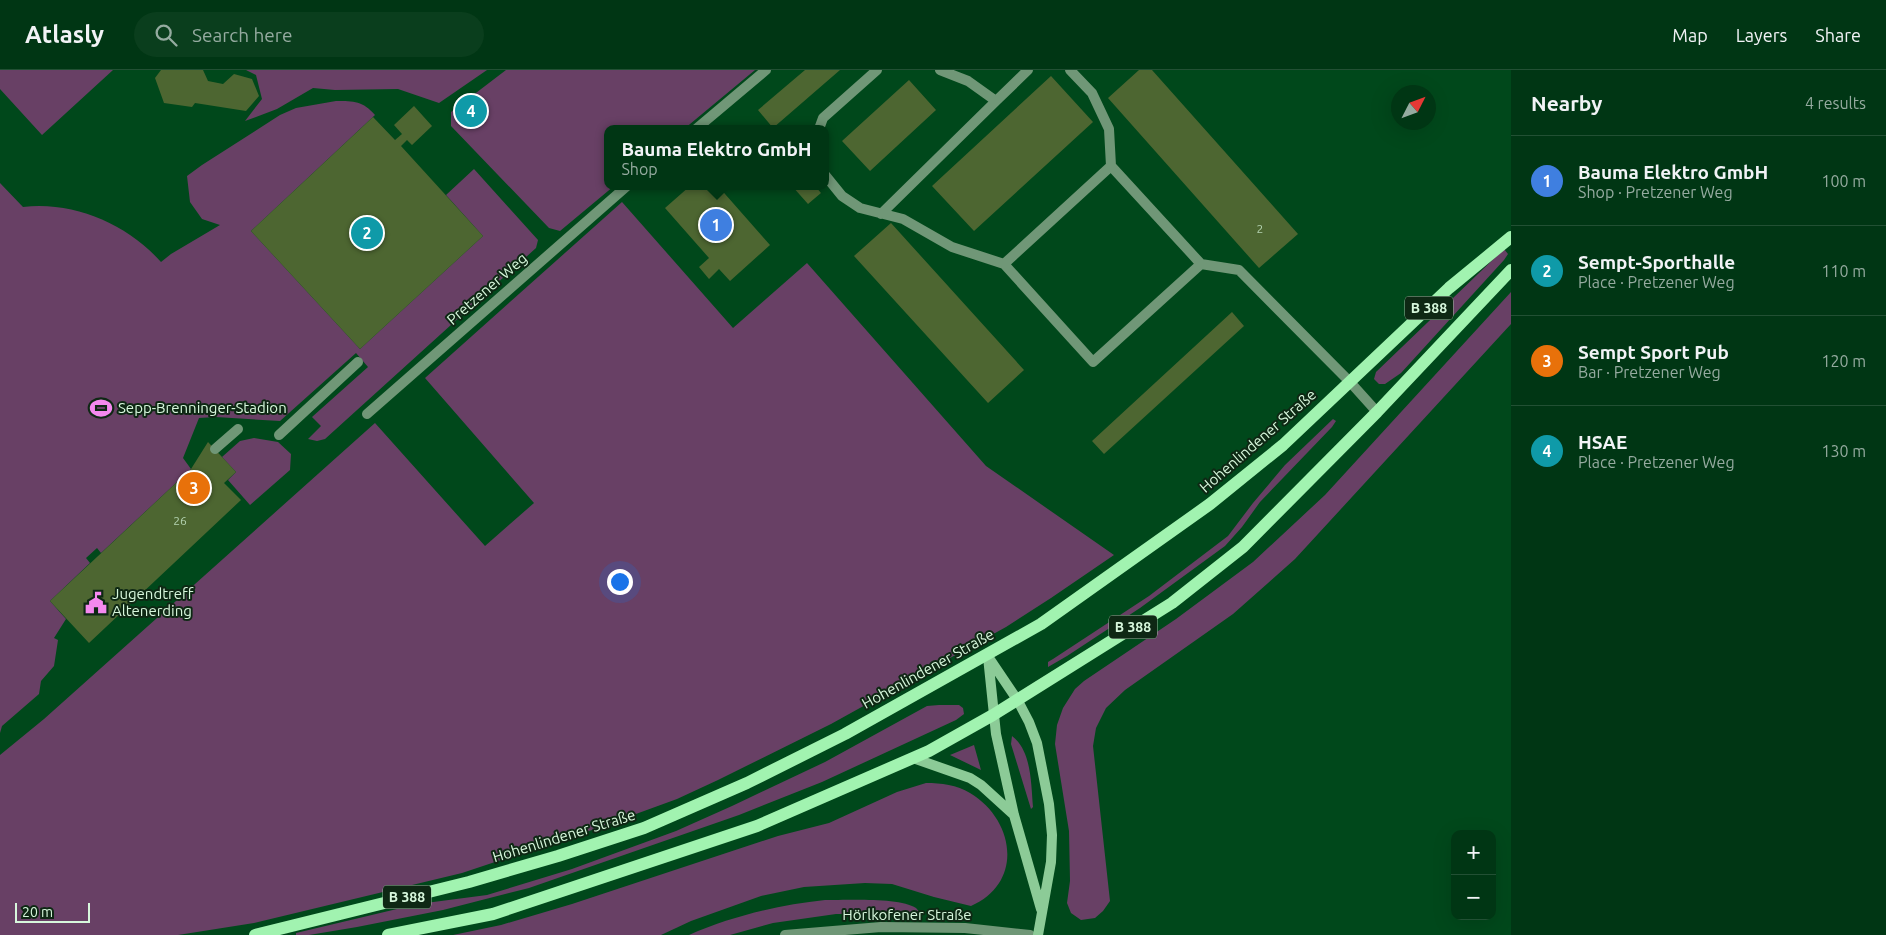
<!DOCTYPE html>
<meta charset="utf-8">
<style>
body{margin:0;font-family:Ubuntu,sans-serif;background:#0a3e1d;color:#f1f3f6}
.controls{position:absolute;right:15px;bottom:15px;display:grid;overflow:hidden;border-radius:10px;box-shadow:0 5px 20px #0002}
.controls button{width:45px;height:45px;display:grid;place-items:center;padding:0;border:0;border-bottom:1px solid #225034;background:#003614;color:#f1f3f6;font:25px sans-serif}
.compass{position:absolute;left:1391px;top:15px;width:45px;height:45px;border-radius:50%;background:#003614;box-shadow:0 5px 20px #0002;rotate:48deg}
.scale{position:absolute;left:15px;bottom:12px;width:75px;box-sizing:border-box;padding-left:5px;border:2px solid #d7f7dc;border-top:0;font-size:14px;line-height:18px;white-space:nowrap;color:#d7f7dc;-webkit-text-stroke:4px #0e2814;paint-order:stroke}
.you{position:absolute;left:619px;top:511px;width:18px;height:18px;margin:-12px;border:4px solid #fff;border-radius:50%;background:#1a73e8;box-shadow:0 0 0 8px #1a73e833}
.badge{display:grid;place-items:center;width:32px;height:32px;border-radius:50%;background:#f589ef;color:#fff;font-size:16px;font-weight:700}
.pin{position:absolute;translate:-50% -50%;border:2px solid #fff;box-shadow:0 1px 5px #0006}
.popup{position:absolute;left:604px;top:55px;width:225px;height:65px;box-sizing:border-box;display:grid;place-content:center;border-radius:10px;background:#003614;filter:drop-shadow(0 1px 4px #0005);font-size:16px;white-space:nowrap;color:#95aba0}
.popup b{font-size:19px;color:#f1f3f6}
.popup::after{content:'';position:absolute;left:50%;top:100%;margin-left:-10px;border:10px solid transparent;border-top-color:#003614}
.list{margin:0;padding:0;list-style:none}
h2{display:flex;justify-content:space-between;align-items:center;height:65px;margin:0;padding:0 20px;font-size:21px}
h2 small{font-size:16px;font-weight:400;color:#95aba0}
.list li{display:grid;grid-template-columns:32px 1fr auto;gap:15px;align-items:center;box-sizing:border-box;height:90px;padding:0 20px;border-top:1px solid #225034}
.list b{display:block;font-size:19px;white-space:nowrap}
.list p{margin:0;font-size:16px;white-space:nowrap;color:#95aba0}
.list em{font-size:16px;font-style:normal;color:#95aba0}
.icon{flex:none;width:28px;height:28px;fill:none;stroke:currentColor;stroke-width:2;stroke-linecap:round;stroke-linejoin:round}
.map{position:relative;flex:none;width:1511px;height:865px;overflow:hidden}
header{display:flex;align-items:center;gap:30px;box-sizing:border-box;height:70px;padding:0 25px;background:#003614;border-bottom:1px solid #225034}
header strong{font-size:24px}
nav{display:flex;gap:28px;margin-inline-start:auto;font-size:18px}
.search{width:350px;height:45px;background:#0a3e1d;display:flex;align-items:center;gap:12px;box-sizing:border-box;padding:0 18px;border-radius:28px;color:#95aba0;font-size:19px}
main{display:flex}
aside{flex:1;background:#003614}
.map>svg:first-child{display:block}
.green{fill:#684065}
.building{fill:#4d6631}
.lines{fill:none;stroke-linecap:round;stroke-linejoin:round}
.service{stroke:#709777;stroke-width:10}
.minor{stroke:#709777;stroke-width:10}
.tertiary{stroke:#709777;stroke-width:10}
.secondary{stroke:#8ccb97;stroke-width:10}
.primary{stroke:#a1f3b0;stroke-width:12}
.labels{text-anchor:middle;stroke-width:4;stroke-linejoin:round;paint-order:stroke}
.number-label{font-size:12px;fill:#b4d3b1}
.shield{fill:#0e2814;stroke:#9bb9a0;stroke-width:1}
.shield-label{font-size:14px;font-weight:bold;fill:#d7f7dc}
.street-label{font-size:15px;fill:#d7f7dc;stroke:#0e2814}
.poi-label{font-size:15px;fill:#d7f7dc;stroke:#0e2814;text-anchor:start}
</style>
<header>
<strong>Atlasly</strong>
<div class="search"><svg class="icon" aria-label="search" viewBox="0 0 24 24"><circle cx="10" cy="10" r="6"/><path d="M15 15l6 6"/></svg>Search here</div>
<nav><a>Map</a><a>Layers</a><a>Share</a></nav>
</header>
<main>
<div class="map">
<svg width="1511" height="865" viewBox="0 0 1511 865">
<rect width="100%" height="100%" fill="#00481b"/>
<path class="green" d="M0,0H113L42,65L0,19Z
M246,0H487L439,33L398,19L335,20L313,18L277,39L245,51L262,29L256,5Z
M506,0H755L684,59H607V116H614L560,161L549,158L451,56V42Z
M336,31C354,31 363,31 375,45L251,161L360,279L483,166L446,125L474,99L538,170L536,178L325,369L317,371L308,369L321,356L312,347L368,297L356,283L280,351L216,347L199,348L183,388L191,399L101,483L97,478L86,488L90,493L50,531L66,549L54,568L58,570L54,596L41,611L39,624L2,656L0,663V113L23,137C74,131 127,154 161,192L171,184L220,155L202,149L190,132L187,106L202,95L280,45L296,38Z
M622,132L733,258L807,193L986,396L1114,485L1051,528L1006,557L831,654L718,710L677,729L592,760L462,803L254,853L178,865H0V685L44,649L375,353L485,476L534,433L425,308Z
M1504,179L1508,184L1504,190L1401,303L1385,314H1379L1374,309L1376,302Z
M1511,222V254L1295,489L1233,544L1125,620L1106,638L1096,658L1093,676L1110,831L1103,841L1095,848L1081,850L1071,843L1067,833L1070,811L1069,761L1055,674L1057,655L1063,638L1075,619L1084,611L1176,549L1253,492L1325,425Z
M1333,349L1336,351L1332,357L1260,432L1242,457L1225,476L1140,538L1067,586L1048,597V592L1053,589L1149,526L1228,466L1253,433L1285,395Z
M254,368L278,372L291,384L290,400L250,435L228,410L236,402L222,387L240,371Z
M939,635H959L963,638L964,644L956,650L822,712L739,745L529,818L443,840L357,857L309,865H296V863L418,834L487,825L572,799L676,761L732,736L825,692L927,636Z
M1012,666C1032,681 1031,715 1033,737L1031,739L1011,674Z
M974,675L981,700L950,685Z
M926,713C941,713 957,715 970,723C1015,750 1024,813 971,836L934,827L892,814L865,813L804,817L761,826L691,851L661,865H453L501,855L572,834L778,766L829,753L897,722Z
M825,830C845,830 900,827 916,838C917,839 920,843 921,844H836L773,853L730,865H689C732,846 779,835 825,830Z"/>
<path class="building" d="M161,0H203L208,11L223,14L234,4L252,9L259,26L246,41L195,33L192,37L164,33L155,8Z
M805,0H840L773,58L758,40Z
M1139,0H1152L1298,164L1259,198L1108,28Z
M1051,6L1093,52L974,161L932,116Z
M909,10L936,40L870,101L842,71Z
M414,36L432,56L412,75L407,70L401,76L483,166L360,279L251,161L373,47L395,70L402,64L394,55Z
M690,116H718L770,175L730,211L719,199L709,209L699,197L709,188L665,138Z
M792,116H815L821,123L808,134Z
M891,153L1024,300L988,333L854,186Z
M1232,242L1244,256L1104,384L1092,371Z
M208,372L236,402L224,413L241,430L89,573L50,531L191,399Z"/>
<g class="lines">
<path class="service" d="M940,0L968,11L996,31L1028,0
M1070,0L1092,23L1109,59L1111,96
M819,59L823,48L877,0
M825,105L842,126L860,138L903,149L952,177L1004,194
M881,144L996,31
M1201,194L1093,292L1004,194L1111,96L1201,194L1239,200L1350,312L1377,342
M279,365L358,292
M215,379L238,359"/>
<path class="minor" d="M696,59L766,0
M367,344L627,116"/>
<path class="tertiary" d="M785,865L881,857L965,858L1030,865"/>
<path class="secondary" d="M987,585L1018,631L1029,652L1037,673L1049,734L1052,765L1051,792L1038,865
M988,587L996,664L1014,745L1041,839
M913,688L970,708L981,715L1014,745"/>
<path class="primary" d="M255,865L469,812L558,786L644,758L747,713L845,664L1041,554L1210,434L1283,375L1449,218L1511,167
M388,865L493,844L757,756L929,681L993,645L1172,533L1243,477L1377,342L1511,200"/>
</g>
<defs>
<g id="stadium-bare" transform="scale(1.725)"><path d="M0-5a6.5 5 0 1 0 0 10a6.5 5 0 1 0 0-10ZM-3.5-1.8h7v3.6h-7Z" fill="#f589ef" stroke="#0e2814" stroke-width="2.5" paint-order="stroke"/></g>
<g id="civic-bare" transform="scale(1.725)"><path d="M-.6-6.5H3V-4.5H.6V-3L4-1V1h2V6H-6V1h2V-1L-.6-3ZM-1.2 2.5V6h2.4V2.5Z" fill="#f589ef" stroke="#0e2814" stroke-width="2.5" paint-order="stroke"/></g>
</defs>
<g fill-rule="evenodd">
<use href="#stadium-bare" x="101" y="338"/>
<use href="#civic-bare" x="96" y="533"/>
</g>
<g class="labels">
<g class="number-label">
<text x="1260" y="163">2</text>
<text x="180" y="455">26</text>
</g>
<g class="shield">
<rect x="1405" y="226.5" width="48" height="23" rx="4"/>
<rect x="1109" y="545.5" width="48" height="23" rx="4"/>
<rect x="383" y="815.5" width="48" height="23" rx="4"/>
</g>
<g class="shield-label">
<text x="1429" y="243">B 388</text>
<text x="1133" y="562">B 388</text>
<text x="407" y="832">B 388</text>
</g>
<g class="street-label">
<text transform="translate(487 219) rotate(-41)" y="5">Pretzener Weg</text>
<text transform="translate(1258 371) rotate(-41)" y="5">Hohenlindener Straße</text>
<text transform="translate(928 599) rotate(-29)" y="5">Hohenlindener Straße</text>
<text transform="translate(564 766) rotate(-17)" y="5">Hohenlindener Straße</text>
<text x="907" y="850">Hörlkofener Straße</text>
</g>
<g class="poi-label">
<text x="118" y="343">Sepp-Brenninger-Stadion</text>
<text x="112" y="529">Jugendtreff<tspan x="112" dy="17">Altenerding</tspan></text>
</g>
</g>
</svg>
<div class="controls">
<button>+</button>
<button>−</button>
</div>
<svg class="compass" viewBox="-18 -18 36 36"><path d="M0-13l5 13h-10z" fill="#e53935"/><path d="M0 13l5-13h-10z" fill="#95aba0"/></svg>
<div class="scale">20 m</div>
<div class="you"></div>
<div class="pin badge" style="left:716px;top:155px;background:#3f7fe0">1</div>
<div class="popup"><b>Bauma Elektro GmbH</b>Shop</div>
<div class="pin badge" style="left:367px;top:163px;background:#0f9aa8">2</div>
<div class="pin badge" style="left:194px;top:418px;background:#e8710a">3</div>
<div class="pin badge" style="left:471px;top:41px;background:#0f9aa8">4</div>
</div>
<aside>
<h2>Nearby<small>4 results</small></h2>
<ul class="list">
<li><span class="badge" style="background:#3f7fe0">1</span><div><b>Bauma Elektro GmbH</b><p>Shop · Pretzener Weg</p></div><em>100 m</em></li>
<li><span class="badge" style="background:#0f9aa8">2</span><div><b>Sempt-Sporthalle</b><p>Place · Pretzener Weg</p></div><em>110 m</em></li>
<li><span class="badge" style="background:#e8710a">3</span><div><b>Sempt Sport Pub</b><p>Bar · Pretzener Weg</p></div><em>120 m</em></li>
<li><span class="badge" style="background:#0f9aa8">4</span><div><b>HSAE</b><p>Place · Pretzener Weg</p></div><em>130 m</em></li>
</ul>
</aside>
</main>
